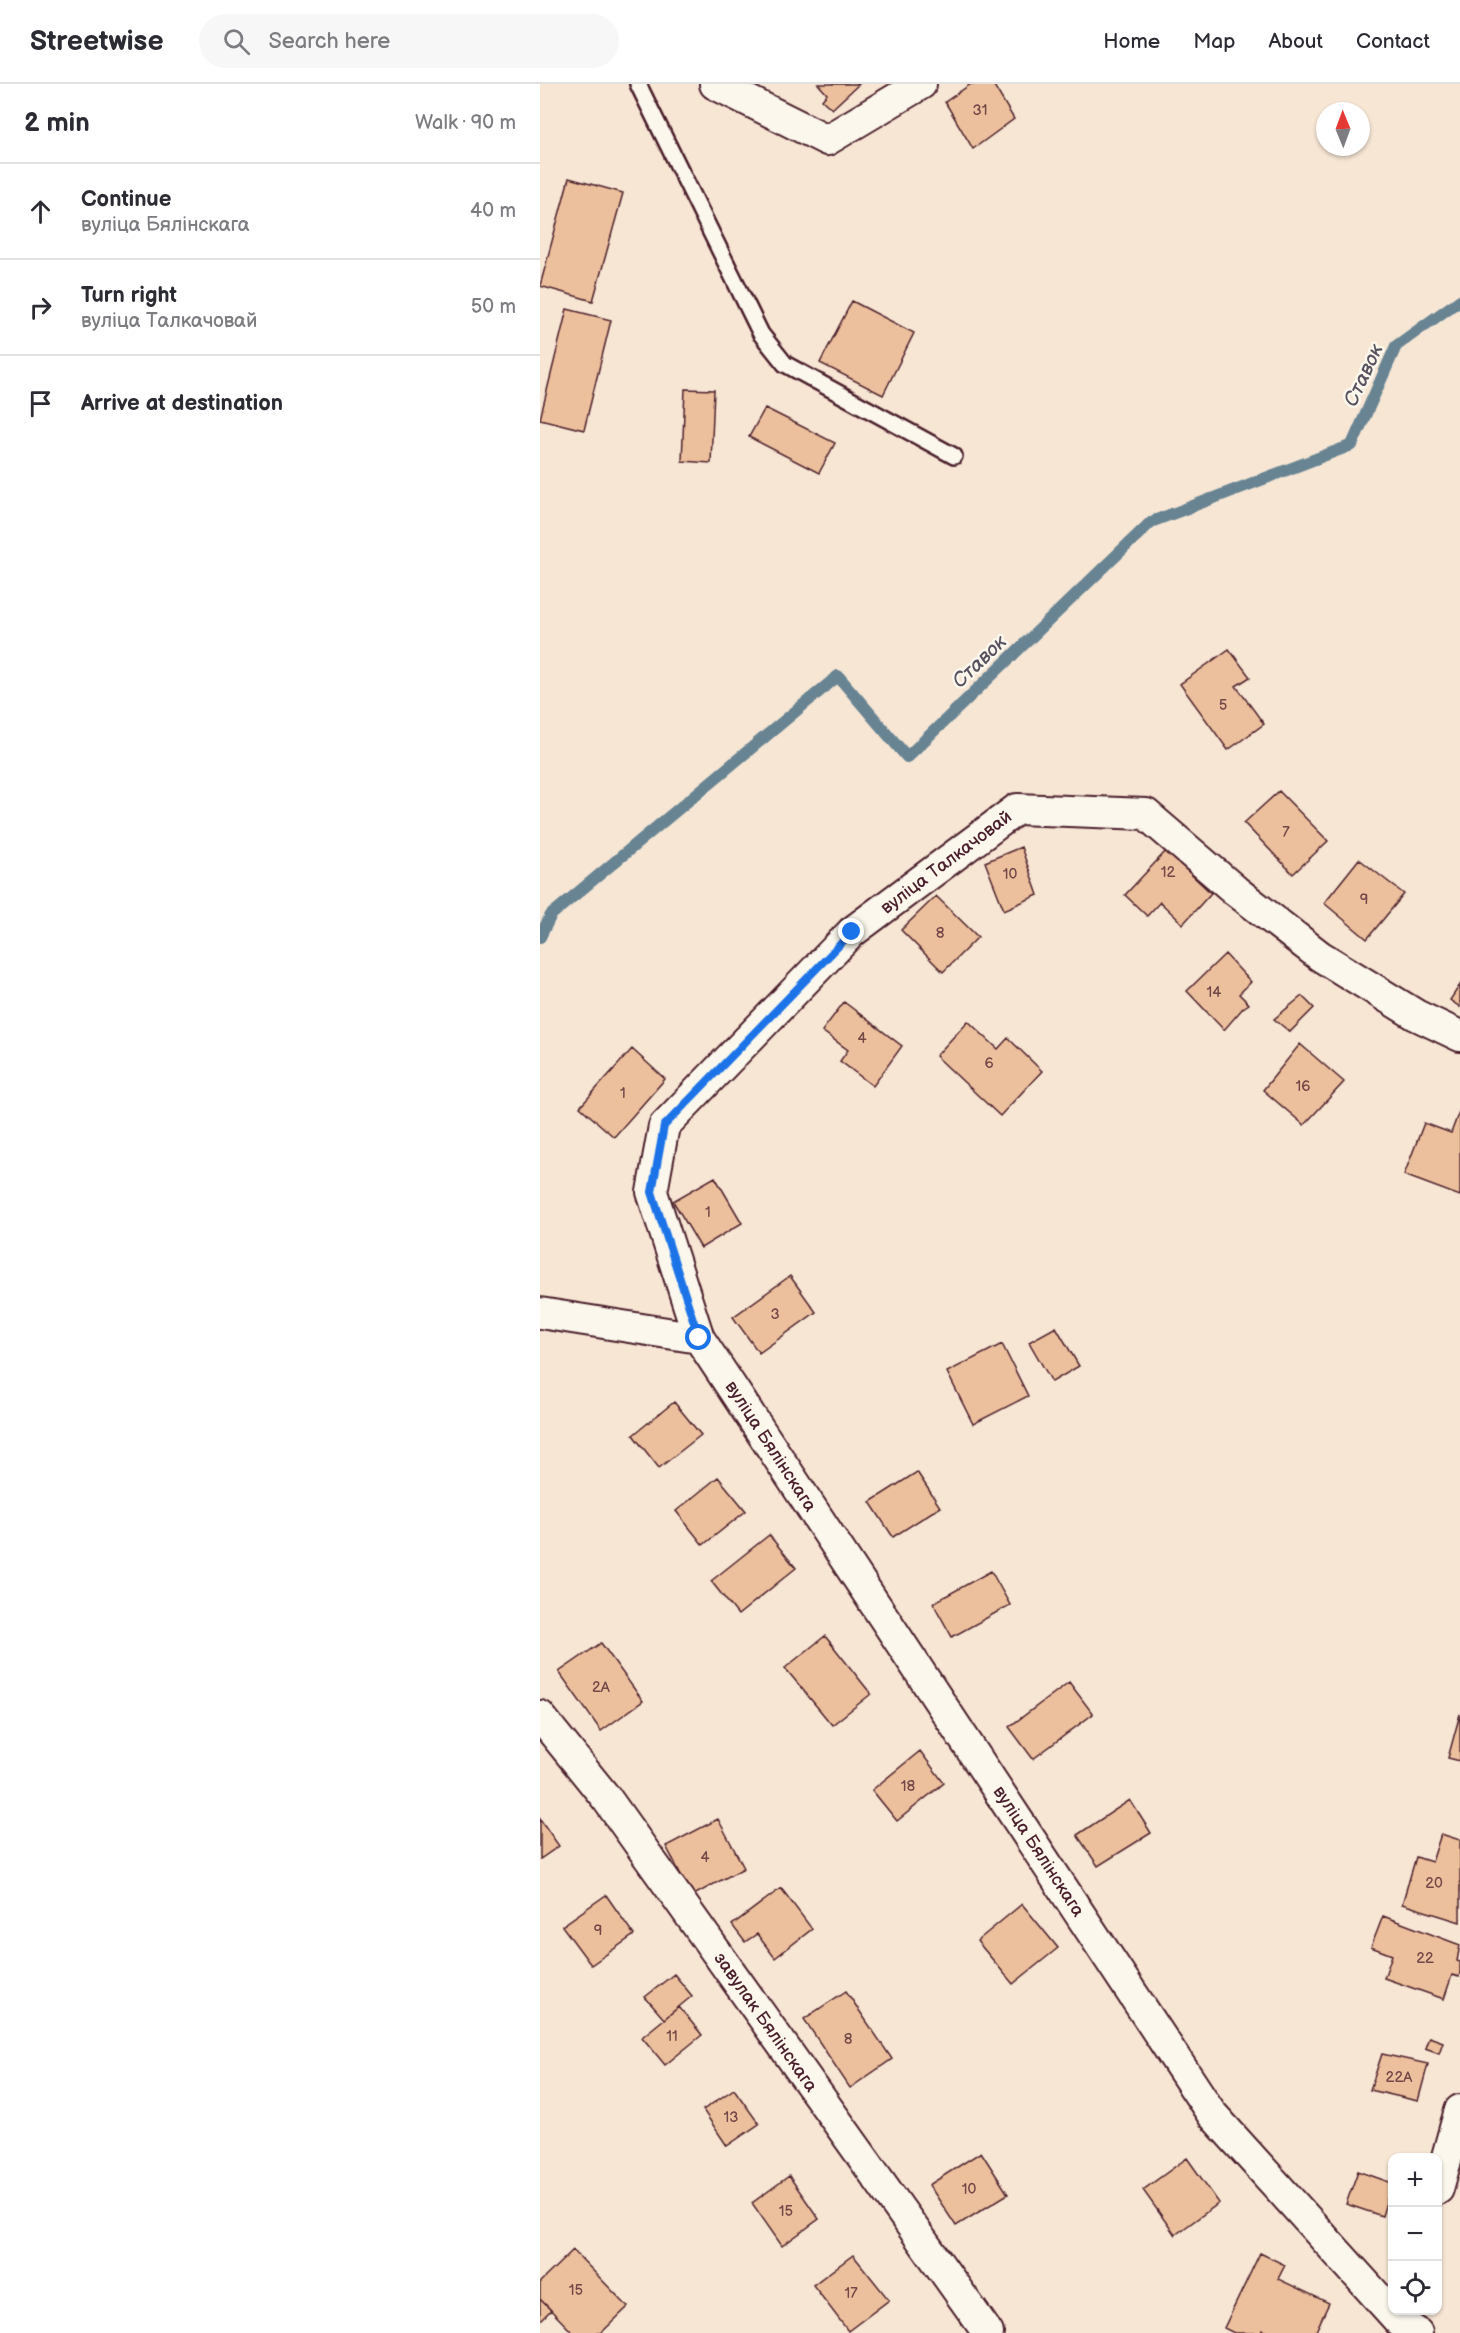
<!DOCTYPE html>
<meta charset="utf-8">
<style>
body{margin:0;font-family:"Balsamiq Sans",sans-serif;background:#f7f7f7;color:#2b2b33}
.controls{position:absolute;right:18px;bottom:18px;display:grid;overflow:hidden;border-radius:12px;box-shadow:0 2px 4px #0004}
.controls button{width:54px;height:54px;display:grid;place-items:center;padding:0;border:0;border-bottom:2px solid #e1e1e2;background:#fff;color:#2b2b33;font:30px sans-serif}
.compass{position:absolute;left:776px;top:18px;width:54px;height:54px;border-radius:50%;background:#fff;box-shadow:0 2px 4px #0004;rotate:359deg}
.stop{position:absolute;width:18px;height:18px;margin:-14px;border:4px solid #1a73e8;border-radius:50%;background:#fff}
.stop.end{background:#1a73e8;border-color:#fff;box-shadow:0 2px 6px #0008}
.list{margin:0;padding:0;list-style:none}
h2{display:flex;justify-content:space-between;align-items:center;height:78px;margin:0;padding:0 24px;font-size:26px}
h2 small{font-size:20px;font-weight:400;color:#7c7c81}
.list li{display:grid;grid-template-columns:39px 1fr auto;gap:18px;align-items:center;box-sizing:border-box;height:96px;padding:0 24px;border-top:2px solid #e1e1e2}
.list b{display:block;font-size:22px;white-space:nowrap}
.list p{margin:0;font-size:20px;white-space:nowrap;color:#7c7c81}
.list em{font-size:20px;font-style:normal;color:#7c7c81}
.icon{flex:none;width:33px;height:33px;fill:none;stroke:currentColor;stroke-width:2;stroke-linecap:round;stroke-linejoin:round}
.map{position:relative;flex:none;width:920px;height:2249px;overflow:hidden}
header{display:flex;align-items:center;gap:36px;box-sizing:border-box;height:84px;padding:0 30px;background:#fff;border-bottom:2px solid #e1e1e2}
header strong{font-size:28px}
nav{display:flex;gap:33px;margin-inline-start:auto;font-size:21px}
.search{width:420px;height:54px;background:#f7f7f7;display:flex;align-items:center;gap:15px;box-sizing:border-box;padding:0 21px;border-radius:33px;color:#7c7c81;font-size:22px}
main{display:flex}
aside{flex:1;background:#fff}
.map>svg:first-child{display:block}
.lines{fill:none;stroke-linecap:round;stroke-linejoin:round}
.stream{stroke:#678493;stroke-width:12}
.building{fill:#edc09d;stroke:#4a1f2b;stroke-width:1.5}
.lane-casing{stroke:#4a1f2b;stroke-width:20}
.street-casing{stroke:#4a1f2b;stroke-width:34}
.lane{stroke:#fbf7ec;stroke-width:15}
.street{stroke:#fbf7ec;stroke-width:30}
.route{stroke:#1a73e8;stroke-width:8}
.labels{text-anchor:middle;stroke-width:5;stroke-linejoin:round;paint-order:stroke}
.number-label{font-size:15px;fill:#734748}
.street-label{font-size:18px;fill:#4a1f2b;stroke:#fbf7ec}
.water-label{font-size:20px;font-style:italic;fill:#58515f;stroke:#fbf7ec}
</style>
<header>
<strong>Streetwise</strong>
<div class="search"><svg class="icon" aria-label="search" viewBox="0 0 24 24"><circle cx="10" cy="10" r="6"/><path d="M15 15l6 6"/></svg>Search here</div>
<nav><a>Home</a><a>Map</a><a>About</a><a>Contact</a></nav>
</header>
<main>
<aside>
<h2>2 min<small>Walk · 90 m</small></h2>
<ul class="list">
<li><svg class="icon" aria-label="ahead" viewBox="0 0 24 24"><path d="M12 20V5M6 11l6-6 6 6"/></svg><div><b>Continue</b><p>вуліца Бялінскага</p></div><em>40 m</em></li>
<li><svg class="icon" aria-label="right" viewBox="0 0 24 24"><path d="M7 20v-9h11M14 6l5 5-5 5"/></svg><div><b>Turn right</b><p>вуліца Талкачовай</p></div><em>50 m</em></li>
<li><svg class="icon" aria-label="arrive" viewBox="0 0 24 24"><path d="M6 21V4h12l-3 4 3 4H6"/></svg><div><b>Arrive at destination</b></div></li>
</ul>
</aside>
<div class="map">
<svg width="920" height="2249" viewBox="0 0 920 2249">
<rect width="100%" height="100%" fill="#f7e6d4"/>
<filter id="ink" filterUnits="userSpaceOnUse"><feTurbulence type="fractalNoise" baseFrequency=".0167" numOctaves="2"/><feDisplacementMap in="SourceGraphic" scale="12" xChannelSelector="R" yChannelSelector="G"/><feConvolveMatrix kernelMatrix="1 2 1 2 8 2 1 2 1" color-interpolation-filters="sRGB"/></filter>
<g filter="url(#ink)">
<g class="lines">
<path class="stream" d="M0,853L11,831L298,592L367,673L611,438L812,361L856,262L920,216"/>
</g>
<path class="building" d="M278,0H319L292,25L282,16L287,10Z
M431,0H453L474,35L433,65L405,18Z
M29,94L83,109L53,217L0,202Z
M312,217L374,249L343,311L280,279Z
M27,225L71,236L44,346L0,335Z
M145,305L174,306L171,379L142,377Z
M225,324L295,359L279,389L209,353Z
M689,565L710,593L696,602L724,640L688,666L640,600Z
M739,707L788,757L753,790L704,739Z
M481,763L498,811L464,826L445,778Z
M626,767L671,809L643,840L620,818L607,832L585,811Z
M819,775L864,810L827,855L784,819Z
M396,812L438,853L403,888L361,846Z
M685,870L711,898L699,910L709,920L703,924L684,946L647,907Z
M920,901V923L910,916Z
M762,912L774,924L750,948L734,935Z
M304,918L362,962L333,1002L300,977L308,966L282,947Z
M428,937L458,965L468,954L502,987L460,1032L396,972Z
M760,960L804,998L764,1041L723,1006Z
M92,965L125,995L74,1053L40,1023Z
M920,1025V1112L864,1091L884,1039L911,1049Z
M175,1093L202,1139L161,1164L133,1117Z
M250,1192L276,1228L219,1269L193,1233Z
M516,1243L539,1282L512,1298L489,1258Z
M462,1260L488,1312L433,1340L407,1288Z
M134,1318L161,1351L119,1384L93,1351Z
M377,1388L400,1423L353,1453L330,1418Z
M178,1393L206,1427L163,1461L136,1427Z
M229,1451L256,1484L198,1531L171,1497Z
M451,1487L470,1521L412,1553L393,1519Z
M285,1552L331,1610L292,1641L245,1584Z
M61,1559L103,1617L61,1647L19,1588Z
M529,1598L553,1630L493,1675L469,1643Z
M920,1630V1677L908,1674Z
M380,1667L404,1699L357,1737L332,1706Z
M590,1716L611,1749L558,1782L537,1751Z
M0,1735L19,1762L0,1775Z
M178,1735L204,1784L152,1812L126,1762Z
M901,1750L920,1756V1838L862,1820L876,1773L892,1778Z
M241,1804L272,1845L235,1874L217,1850L205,1858L192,1841Z
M66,1811L94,1851L51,1881L22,1842Z
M482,1820L518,1864L473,1900L437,1857Z
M843,1832L920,1861L917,1877L920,1878V1889L919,1893L912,1891L904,1915L844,1894L852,1871L831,1863Z
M134,1890L152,1912L124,1935L105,1913Z
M306,1907L352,1975L310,2004L264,1935Z
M139,1923L162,1951L125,1981L102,1953Z
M889,1953L903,1958L899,1969L885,1964Z
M842,1970L888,1980L878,2017L830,2006Z
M194,2005L219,2040L187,2062L163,2026Z
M441,2068L468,2110L416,2142L389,2101Z
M647,2074L679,2119L635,2151L603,2106Z
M818,2087L852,2099L842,2132L806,2120Z
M249,2092L279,2135L242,2162L212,2119Z
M33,2166L88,2223L61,2249H33L0,2215V2198Z
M720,2169L745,2181L738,2195L789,2219L775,2249H730L722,2246L721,2249H694L684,2244Z
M313,2171L349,2216L308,2247L273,2201Z
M0,2215L11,2226L0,2237Z"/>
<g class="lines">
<g class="lane-casing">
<path id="lane" d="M98,0L221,250L245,280L414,372"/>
</g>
<g class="street-casing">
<path id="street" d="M175,0L287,56L381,0
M0,1229L159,1254
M0,1632L67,1715L448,2249
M898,2105L920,2026
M877,2249L860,2238L672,2030L159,1254L112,1108L124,1042L312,848L477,725L606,730L696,807L780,872L876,931L920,952"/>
</g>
<use href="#lane" class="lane"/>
<use href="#street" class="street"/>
</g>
</g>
<g class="lines" filter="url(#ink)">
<path class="route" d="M159,1254L112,1108L124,1042L312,848"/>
</g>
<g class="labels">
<g class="number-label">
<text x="440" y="31">31</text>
<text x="683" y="626">5</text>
<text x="746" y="753">7</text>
<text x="628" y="793">12</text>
<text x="470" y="795">10</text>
<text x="824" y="820">9</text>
<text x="400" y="854">8</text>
<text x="674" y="913">14</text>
<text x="322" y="959">4</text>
<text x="449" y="984">6</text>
<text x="763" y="1007">16</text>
<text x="83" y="1014">1</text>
<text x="168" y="1133">1</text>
<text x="235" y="1235">3</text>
<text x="61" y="1608">2А</text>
<text x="368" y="1707">18</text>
<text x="165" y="1778">4</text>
<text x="894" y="1804">20</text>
<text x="58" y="1851">9</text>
<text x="885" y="1879">22</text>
<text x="132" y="1957">11</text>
<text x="308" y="1960">8</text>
<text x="859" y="1998">22А</text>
<text x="191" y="2038">13</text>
<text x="429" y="2110">10</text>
<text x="246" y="2132">15</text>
<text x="36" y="2211">15</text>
<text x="311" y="2214">17</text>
</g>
<g class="street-label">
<text transform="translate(406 778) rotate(-37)" y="6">вуліца Талкачовай</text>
<text transform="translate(231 1362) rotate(57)" y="6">вуліца Бялінскага</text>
<text transform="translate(499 1767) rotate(57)" y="6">вуліца Бялінскага</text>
<text transform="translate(226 1938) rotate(55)" y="6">завулак Бялінскага</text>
</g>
<g class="water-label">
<text transform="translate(823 291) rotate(-65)" y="7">Ставок</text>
<text transform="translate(439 577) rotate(-44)" y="7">Ставок</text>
</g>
</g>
</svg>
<div class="controls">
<button>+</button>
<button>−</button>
<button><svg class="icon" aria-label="locate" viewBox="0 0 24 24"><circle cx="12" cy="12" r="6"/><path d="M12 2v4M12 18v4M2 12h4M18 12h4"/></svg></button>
</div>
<svg class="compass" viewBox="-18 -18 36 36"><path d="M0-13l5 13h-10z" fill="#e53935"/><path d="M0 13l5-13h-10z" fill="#7c7c81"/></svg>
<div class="stop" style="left:159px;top:1254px"></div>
<div class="stop end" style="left:312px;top:848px"></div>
</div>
</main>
